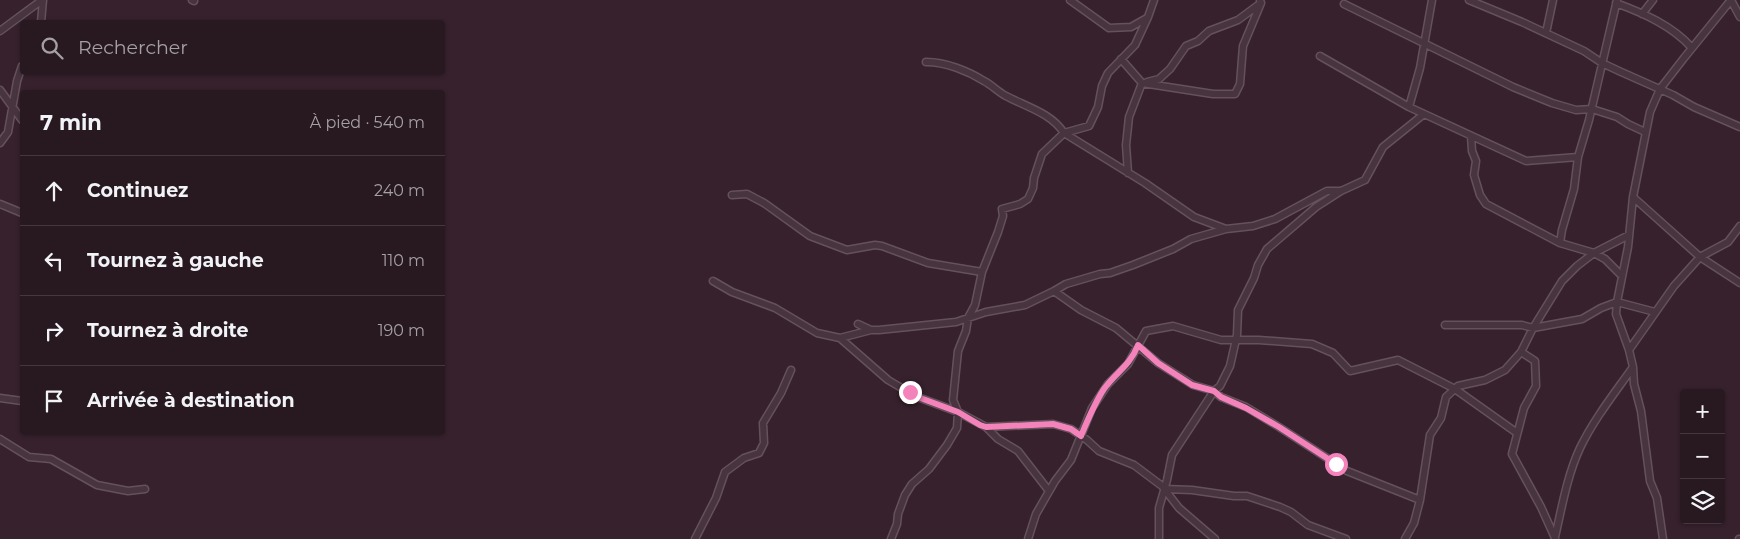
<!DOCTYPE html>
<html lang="fr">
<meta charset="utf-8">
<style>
body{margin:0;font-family:Montserrat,sans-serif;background:#34262e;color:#f1f3f6}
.controls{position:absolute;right:15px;bottom:15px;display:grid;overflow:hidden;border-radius:5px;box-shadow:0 1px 4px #0004}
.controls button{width:45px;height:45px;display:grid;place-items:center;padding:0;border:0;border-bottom:1px solid #44383f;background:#281921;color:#f1f3f6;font:25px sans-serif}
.stop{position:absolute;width:15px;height:15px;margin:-11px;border:4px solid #f483bb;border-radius:50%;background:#fff}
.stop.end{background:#f483bb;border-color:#fff;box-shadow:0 1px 5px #0008}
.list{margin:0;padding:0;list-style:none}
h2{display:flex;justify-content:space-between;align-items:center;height:65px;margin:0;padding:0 20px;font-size:21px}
h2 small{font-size:16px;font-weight:400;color:#a5a0a5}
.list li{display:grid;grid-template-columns:32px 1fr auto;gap:15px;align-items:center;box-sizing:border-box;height:70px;padding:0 20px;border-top:1px solid #44383f}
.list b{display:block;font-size:19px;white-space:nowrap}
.list em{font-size:16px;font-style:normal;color:#a5a0a5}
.icon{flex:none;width:28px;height:28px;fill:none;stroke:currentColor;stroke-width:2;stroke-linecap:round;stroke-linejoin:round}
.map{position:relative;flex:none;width:1740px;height:539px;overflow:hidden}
.search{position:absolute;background:#281921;box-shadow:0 1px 4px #0004;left:20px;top:20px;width:425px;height:55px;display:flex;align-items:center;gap:12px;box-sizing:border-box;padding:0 18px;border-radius:5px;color:#a5a0a5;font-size:19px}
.panel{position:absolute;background:#281921;box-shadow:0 1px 4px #0004;left:20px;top:90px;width:425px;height:345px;border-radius:5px}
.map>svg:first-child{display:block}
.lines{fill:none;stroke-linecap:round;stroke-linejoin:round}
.street-casing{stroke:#65515c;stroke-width:9}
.street{stroke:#47343e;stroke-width:6}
.route{stroke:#f483bb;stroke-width:6}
</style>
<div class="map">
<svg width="1740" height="539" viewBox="0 0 1740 539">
<rect width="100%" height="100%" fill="#36212c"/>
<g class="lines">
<g class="street-casing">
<path id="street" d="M192,0L194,1
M1070,0L1109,28L1131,27L1147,18
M1469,0L1522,22L1584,51L1602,63L1619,71L1673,95L1694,107L1740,127
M1731,0L1740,17
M1616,3C1643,13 1673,26 1692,48
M1344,4L1513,87L1552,103L1576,110L1592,109L1617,117L1628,124L1645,132
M1642,14L1653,0
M41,22L43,0
M0,31L42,0
M1546,33L1553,0
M1320,56L1409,107L1526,161L1578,157
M1121,59L1142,83L1213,94H1235L1240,84L1243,46L1261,3L1260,0
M926,62C946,62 968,71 984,81C992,85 998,92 1006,96C1027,107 1051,113 1064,133L1145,183L1194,217L1226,229
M1147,82L1159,79L1170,69L1186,46L1198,41L1209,31L1238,20L1261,3
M0,90L22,120
M1409,107L1420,68L1432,0
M1471,136L1472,151L1476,161L1474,175L1480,195L1486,204L1560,243L1594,253L1605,259L1622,276
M0,143L8,132L17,81L22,66
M1128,173L1126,145L1129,117L1142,83
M732,195L747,194L764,203L810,236L847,250L875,245L882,246L928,263L982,272
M1633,197L1700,257L1740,283
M0,204L22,213
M1560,243L1562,230L1574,189L1578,157L1589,120L1617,0
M713,281L732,292L775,308L817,333L840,338L888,380L915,396L958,412L986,427L998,439L1018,451L1049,491
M1054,291L1066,284L1100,274L1110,273L1133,265L1173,249L1191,239L1226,229L1253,226L1275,219L1327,191H1340
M858,324L871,330H879L956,322L986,312L1025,305L1054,291L1081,310L1116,328L1158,363L1193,385L1214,391L1221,397L1246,407L1279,427L1347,471L1420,500
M1445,325H1522L1533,328L1582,319L1601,308L1617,302L1655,312
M840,338L871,330
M1629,350L1674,286L1700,257L1728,242L1740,226
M1521,352L1535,361L1536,386L1524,408L1512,454L1541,507L1555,538
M0,398L22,401
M986,427L1053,424L1071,429L1087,440L1099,451L1134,465L1162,486L1179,508L1215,539
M0,439L29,457L51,459L97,485L128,491L145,489
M1165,489L1192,490L1234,496H1247L1280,507L1291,512L1308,525L1346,539
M1555,537C1562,507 1567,476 1580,448C1594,419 1614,394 1633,367
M695,539L716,498L725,472L744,458L759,453L764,443L763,423L781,393L791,370
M891,539L897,524L898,514L905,495L912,484L929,469L947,445L957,428L958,412L953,400L958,351L966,331L968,318L975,305L982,272L998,232L1003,216L1002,209L1020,204L1028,199L1033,188L1034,178L1042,154L1064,133L1089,126L1098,107L1102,86L1108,73L1135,45L1148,17L1154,0
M1028,539L1036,514L1055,481L1071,460L1092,408L1108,384L1128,364L1146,331L1173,326L1221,340H1259L1312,344L1333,353L1350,371L1398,360L1455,389L1517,433
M1159,539V508L1167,480L1172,455L1214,391L1220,386L1230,366L1237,335L1238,310L1254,278L1258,265L1267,249L1316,207L1341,191L1365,180L1383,147L1424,114
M1405,539L1414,523L1420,500L1430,435L1441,418L1446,397L1458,386L1485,380L1505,370L1521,352L1533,328L1562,281L1577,266L1594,253L1629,235
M1663,539L1657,498L1650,481L1641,411L1634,384L1633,367L1629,350L1616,314L1617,302L1628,247L1633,197L1650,112L1660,89L1684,58L1731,0
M1739,539H1740"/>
</g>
<use href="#street" class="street"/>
</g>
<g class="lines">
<path class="route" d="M910,392L915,396L958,412L980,425L986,427L1053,424L1071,429L1081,436C1088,419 1094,404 1104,389C1115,373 1130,366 1138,345L1158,363L1192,385L1214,391L1221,397L1246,408L1279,427L1336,464"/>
</g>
</svg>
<div class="controls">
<button>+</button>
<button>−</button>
<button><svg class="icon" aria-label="layers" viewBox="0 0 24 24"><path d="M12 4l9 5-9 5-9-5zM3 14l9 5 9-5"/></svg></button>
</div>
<div class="stop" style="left:1336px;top:464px"></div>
<div class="stop end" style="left:910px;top:392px"></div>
<div class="search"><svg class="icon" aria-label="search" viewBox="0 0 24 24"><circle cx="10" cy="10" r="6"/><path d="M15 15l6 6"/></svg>Rechercher</div>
<section class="panel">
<h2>7 min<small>À pied · 540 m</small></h2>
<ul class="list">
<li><svg class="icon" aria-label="ahead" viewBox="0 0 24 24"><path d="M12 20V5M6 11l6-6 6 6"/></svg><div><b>Continuez</b></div><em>240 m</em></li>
<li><svg class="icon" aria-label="left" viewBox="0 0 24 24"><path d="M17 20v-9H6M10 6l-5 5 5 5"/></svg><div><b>Tournez à gauche</b></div><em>110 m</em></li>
<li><svg class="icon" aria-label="right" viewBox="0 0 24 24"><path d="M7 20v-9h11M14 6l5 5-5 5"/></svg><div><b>Tournez à droite</b></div><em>190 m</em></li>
<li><svg class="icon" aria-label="arrive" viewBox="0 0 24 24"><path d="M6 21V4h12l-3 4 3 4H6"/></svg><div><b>Arrivée à destination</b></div></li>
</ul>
</section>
</div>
